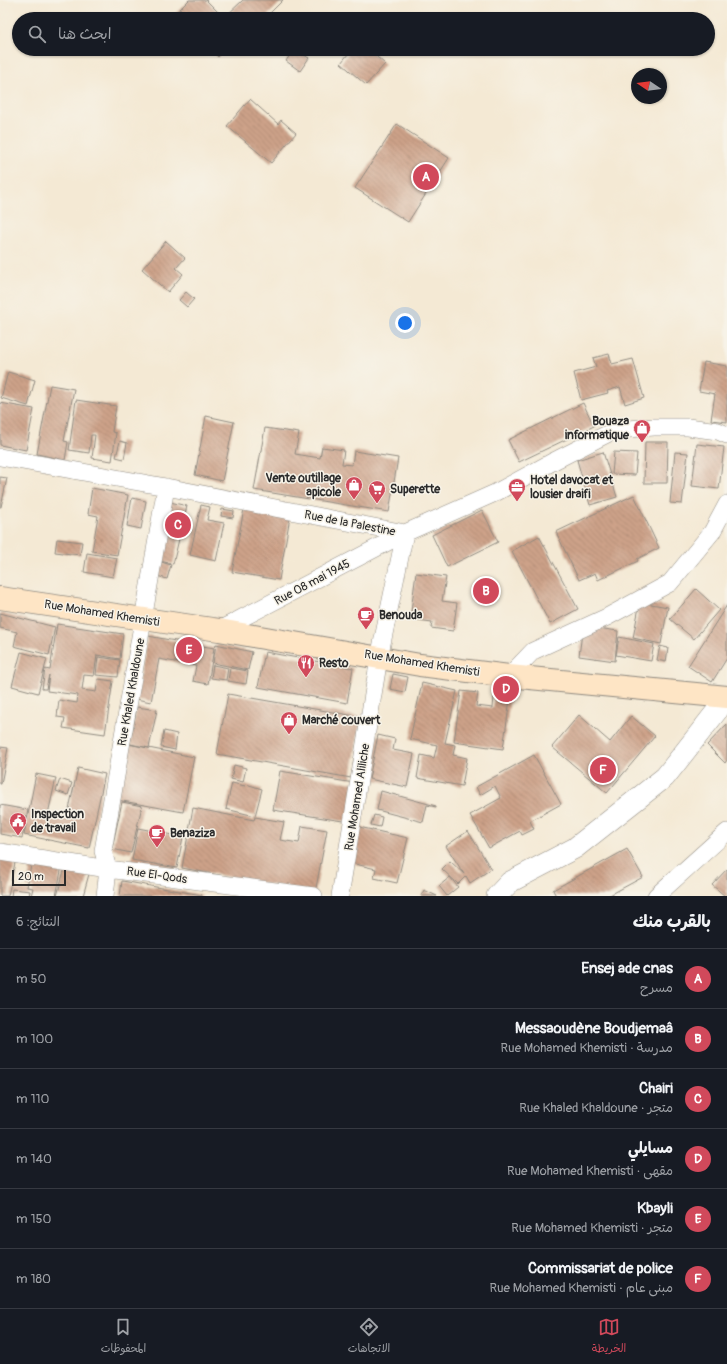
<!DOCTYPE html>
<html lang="ar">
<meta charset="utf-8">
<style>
body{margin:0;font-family:Pangolin,"Playpen Sans Arabic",sans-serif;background:#242831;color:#f1f3f6;direction:rtl}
.compass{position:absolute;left:631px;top:68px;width:36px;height:36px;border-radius:50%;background:#171b24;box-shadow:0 1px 3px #0004;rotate:283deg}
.scale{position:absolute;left:12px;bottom:10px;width:54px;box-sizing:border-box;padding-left:4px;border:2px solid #2b2b2b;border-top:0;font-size:11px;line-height:14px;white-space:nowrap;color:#2b2b2b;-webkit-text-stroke:3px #f7f3e8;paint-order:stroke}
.you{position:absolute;left:405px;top:323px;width:14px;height:14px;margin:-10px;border:3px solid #fff;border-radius:50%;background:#1a73e8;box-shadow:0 0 0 6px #1a73e833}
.badge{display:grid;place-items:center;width:26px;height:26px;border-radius:50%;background:#d1495b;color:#fff;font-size:13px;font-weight:700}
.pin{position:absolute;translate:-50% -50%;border:2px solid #fff;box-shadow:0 1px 4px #0006}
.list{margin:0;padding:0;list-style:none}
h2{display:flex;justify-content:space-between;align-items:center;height:52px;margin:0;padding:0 16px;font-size:17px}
h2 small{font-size:13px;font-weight:400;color:#9ea1a6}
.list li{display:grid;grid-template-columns:26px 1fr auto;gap:12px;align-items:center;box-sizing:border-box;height:60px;padding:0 16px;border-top:1px solid #363941}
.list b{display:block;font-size:15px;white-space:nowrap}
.list p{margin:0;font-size:13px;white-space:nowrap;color:#9ea1a6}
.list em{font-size:13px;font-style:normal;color:#9ea1a6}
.icon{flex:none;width:22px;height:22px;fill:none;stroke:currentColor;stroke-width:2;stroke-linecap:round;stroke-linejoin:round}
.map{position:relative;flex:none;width:727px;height:896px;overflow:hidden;direction:ltr}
.search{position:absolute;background:#171b24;box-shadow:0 1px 3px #0004;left:12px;right:12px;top:12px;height:44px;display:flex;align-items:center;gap:10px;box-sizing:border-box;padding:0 14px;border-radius:22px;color:#9ea1a6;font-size:15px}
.sheet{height:412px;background:#171b24}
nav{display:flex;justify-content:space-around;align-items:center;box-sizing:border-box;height:56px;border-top:1px solid #363941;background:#171b24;font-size:11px;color:#9ea1a6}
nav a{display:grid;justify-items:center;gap:2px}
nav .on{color:#d1495b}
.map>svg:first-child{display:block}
.building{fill:url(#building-back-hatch)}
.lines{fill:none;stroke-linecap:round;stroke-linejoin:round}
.minor-casing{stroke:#908a80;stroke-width:18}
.tertiary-casing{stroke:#908a80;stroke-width:22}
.secondary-casing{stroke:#908a80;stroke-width:24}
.minor{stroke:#fff;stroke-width:17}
.tertiary{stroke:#fff;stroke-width:21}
.secondary{stroke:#fee5c5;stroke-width:22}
.labels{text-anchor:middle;stroke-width:3;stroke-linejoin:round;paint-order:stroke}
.poi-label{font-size:12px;font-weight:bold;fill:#2b2b2b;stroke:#f7f3e8;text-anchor:start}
.street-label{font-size:12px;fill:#2b2b2b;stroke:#f7f3e8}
</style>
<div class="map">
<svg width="727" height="896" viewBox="0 0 727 896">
<defs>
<pattern id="building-back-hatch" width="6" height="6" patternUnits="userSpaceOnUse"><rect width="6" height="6" fill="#cda289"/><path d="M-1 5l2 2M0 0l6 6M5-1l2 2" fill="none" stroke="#a78470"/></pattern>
</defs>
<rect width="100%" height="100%" fill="#f7f3e8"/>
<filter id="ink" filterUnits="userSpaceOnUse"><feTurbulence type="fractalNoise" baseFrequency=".025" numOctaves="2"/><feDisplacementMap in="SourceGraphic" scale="8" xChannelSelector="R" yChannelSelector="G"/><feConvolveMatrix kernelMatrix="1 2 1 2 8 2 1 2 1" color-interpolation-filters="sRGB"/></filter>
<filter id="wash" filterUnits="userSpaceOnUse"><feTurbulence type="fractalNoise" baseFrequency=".012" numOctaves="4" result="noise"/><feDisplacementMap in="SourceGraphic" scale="16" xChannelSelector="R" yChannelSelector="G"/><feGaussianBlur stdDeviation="0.9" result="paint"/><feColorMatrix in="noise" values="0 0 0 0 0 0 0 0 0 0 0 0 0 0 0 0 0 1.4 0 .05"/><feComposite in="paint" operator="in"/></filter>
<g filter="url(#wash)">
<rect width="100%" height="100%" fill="#f4e9d4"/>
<g id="blocks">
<path class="building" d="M189,0H206L224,18L243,0H283L264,19H181L175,14Z
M210,49H226L218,57Z
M294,49L309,58L300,71L286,61Z
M352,49H368L385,64L366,85L341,63Z
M250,99L278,124L281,120L296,133L271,163L227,126Z
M397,124L449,158L408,222L355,188Z
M166,241L185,258L176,268L183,274L168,292L142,269Z
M186,292L194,299L187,307L179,300Z
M609,354L612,364L633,359L644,398L625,404L620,387L607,391L608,393L581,400L574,373L596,367L593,358Z
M704,362L727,366V422L711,420L715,394L699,391Z
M8,372L35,380L28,406L1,398Z
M50,385L74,389L64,441L68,442L65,460L37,454Z
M76,400L116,406L112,432L116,433L112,461L92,458L95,435H91L89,453L69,450Z
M0,403L34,409L26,450L0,445Z
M583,403L594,426L519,462L508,440Z
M206,416L234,422L222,481L195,475Z
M265,428L299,433L295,454L320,458L322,447L344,450L342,464L352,465L354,451L398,458L389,512L254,490Z
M120,441L127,443L124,459L116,457Z
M645,442H668L667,483H644Z
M697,444L724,447L719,489L692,486Z
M603,452L617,497L590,505L577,460Z
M614,452L637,453L635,475L612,474Z
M675,452L688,453L682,504L670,503Z
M0,477L7,478L1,507H0Z
M92,488L128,495L117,555L92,551L98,516L88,514Z
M634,495L659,548L637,559L638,561L598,580L595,573L579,580L556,532Z
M132,498L146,501L141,529L127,526Z
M170,502L187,506L173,564L155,560Z
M201,505L210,507L207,520L224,523L216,561L190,555Z
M222,509L234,511L233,518L221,516Z
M244,509L290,517L279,580L232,572Z
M482,510L498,542L447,567L432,535Z
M539,536L578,609L550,624L512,551Z
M57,539L82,542L80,555L55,552Z
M87,553L117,558L113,577L84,572Z
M158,561L171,565L167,579L154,575Z
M416,573L446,577L442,601L457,603L453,631L431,628L432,622L410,619Z
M696,589L719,610L694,639L670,619Z
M640,602L668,607L661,644L633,638Z
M727,605V658L712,682L688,666Z
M0,613L55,627L49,655L14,646L17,632L0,628Z
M57,624L123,634L120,659L97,655L94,676L84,675L82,690L96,692L98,679L113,681L105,734L63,728L65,718L57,717L59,700L77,703L78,695L47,691L49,675L46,689H42L45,669L50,670Z
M591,627L618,631L615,661L579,656L582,633Z
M148,636L214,648L208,684L193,681L196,666L159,659L151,702L136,699Z
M619,637L654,644L651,661L616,655Z
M216,644L252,652L248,670L213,663Z
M660,646L668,648L666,662L657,660Z
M21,652L47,659L38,693L12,686Z
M265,652L353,668L347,703L258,687Z
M98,657L120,660L118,677L96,675Z
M213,665L228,668L226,680L211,678Z
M230,668L248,671L246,684L228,681Z
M393,674L408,677L405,692L390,689Z
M422,683L457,691L445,743L455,745L453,755L467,758L462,786L417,778L421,755L434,758L437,745L410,739Z
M461,691L478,693L476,706L493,708L494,697L510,699L503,749L454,742Z
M228,694L361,717L351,778L217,754Z
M137,707L157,710L149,748L130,744Z
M579,715L610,742L631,716L655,736L607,793L552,747Z
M727,724V760L725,763L707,745Z
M164,731L177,734L175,750L161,747Z
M378,735L395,739L393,750L414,754L407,787L369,779Z
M128,744L194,757L183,812L117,800Z
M0,747L8,748L1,784H0Z
M534,755L561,804L530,821L534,829L522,835L520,831L489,848L470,815L501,798L495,786L480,795L476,787Z
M234,765L246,768L243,782L231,779Z
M78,768L105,774L89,848L24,835L36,774L56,778L48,814L67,818Z
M280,771L354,783L349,822L273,810Z
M60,779L72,783L68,795L56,791Z
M232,783L245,786L246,784L262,789L255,816L226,809Z
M381,791L436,806V807L427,805L423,822L377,810Z
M122,802L142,806L131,853L112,849Z
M0,805L28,810L22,838L0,834Z
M193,808L254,820L255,817L284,822L280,840L299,843L302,826L327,830L315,893L182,868Z
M374,815L382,817L380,827L371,825Z
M359,827L408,838L397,883L374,878L376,869L351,863Z
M138,828L183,837L177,868L132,860Z
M468,831L491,869L470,883L466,876L458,884L442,869L450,861L464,874L446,846Z
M627,849L643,877L608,896H556L553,890Z
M0,854L16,858L8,896H0Z
M32,860L62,866L56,896H31L33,888L27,887Z
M65,867L89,874L83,896H57Z
M727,869V896H725L712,885Z
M450,877L458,887L447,896L439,886Z
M122,881L202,895V896H120Z
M12,889L30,891L29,896H11Z
M424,890L437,896H421Z"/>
</g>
</g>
<g filter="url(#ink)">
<use href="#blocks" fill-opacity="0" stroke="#908a80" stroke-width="1"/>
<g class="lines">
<g class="minor-casing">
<path id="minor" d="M0,457L166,487L405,533
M219,630L405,533L495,493L554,461L615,430L654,427H688L718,431L727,435
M509,676L533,651L607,617L670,583L712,532L727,504
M0,852L108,869L314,896
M105,896L108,869L103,851L166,487
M340,896L379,658L405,533
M656,896L727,832"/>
</g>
<g class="tertiary-casing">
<path id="tertiary" d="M497,896L510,882L575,848L665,777L727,698"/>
</g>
<g class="secondary-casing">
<path id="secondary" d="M0,598L219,630L420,665L509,676L727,697"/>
</g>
<use href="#minor" class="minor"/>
<use href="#tertiary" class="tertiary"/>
<use href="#secondary" class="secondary"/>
</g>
</g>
<defs>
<g id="shop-pin" transform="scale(0.9)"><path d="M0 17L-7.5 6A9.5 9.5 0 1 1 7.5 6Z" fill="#d1495b" stroke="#f7f3e8"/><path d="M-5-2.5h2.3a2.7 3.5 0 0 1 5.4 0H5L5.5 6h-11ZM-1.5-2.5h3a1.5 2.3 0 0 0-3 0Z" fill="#fff"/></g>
<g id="office-pin" transform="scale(0.9)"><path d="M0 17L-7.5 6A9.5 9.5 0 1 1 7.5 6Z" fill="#d1495b" stroke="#f7f3e8"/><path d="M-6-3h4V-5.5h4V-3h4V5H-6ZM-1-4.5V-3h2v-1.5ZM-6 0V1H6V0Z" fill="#fff"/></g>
<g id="supermarket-pin" transform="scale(0.9)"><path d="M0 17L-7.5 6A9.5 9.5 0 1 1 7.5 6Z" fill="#d1495b" stroke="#f7f3e8"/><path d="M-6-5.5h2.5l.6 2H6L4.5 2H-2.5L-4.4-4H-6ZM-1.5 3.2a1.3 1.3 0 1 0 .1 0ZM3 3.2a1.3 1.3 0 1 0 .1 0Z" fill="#fff"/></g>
<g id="cafe-pin" transform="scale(0.9)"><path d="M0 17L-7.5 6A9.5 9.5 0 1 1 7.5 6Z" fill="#d1495b" stroke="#f7f3e8"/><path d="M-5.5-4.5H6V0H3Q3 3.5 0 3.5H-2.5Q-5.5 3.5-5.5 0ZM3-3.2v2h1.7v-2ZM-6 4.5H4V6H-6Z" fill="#fff"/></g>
<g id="restaurant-pin" transform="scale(0.9)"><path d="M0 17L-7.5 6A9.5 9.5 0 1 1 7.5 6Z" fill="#d1495b" stroke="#f7f3e8"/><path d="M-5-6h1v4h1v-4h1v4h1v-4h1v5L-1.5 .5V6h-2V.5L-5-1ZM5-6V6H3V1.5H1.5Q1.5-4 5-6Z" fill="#fff"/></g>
<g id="civic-pin" transform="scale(0.9)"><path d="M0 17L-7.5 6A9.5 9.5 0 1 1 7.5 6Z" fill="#d1495b" stroke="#f7f3e8"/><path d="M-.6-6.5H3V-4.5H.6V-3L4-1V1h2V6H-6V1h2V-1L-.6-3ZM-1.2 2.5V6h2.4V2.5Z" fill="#fff"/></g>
</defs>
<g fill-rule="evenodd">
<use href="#shop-pin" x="642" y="428"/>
<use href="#shop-pin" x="354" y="485"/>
<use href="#office-pin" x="517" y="487"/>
<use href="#supermarket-pin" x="377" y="489"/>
<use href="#cafe-pin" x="366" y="615"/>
<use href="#restaurant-pin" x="306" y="663"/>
<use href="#shop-pin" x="289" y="720"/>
<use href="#civic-pin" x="18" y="821"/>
<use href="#cafe-pin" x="157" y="833"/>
</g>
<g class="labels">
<g class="poi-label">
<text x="629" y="425" text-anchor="end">Bouaza<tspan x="629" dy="14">informatique</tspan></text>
<text x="341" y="482" text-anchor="end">Vente outillage<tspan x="341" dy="14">apicole</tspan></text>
<text x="530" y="484">Hotel davocat et<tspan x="530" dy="14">lousier draifi</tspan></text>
<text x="390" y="493">Superette</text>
<text x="379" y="619">Benouda</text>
<text x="319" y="667">Resto</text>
<text x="302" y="724">Marché couvert</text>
<text x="31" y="818">Inspection<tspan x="31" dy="14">de travail</tspan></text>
<text x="170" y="837">Benaziza</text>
</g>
<g class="street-label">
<text transform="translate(350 523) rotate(11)" y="4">Rue de la Palestine</text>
<text transform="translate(312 582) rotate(-28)" y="4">Rue 08 mai 1945</text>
<text transform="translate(102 613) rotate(9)" y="4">Rue Mohamed Khemisti</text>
<text transform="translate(422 663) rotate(9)" y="4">Rue Mohamed Khemisti</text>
<text transform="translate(131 692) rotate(-80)" y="4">Rue Khaled Khaldoune</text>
<text transform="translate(357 797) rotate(-81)" y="4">Rue Mohamed Aliliche</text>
<text transform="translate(157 875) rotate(8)" y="4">Rue El-Qods</text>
</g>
</g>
</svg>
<svg class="compass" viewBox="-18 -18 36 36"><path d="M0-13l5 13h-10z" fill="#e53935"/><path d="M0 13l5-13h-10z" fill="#9ea1a6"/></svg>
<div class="scale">20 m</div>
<div class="you"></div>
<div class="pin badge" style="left:426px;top:177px">A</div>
<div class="pin badge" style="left:486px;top:591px">B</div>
<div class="pin badge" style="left:178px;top:525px">C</div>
<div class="pin badge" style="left:506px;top:689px">D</div>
<div class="pin badge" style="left:189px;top:650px">E</div>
<div class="pin badge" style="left:603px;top:770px">F</div>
<div class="search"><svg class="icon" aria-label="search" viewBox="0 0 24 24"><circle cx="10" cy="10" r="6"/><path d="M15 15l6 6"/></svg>ابحث هنا</div>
</div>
<section class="sheet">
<h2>بالقرب منك<small>النتائج: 6</small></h2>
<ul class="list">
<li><span class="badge">A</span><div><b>Ensej ade cnas</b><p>مسرح</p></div><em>50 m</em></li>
<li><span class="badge">B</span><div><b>Messaoudène Boudjemaâ</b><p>مدرسة · Rue Mohamed Khemisti</p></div><em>100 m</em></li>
<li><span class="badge">C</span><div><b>Chairi</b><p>متجر · Rue Khaled Khaldoune</p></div><em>110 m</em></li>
<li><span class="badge">D</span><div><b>مسايلي</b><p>مقهى · Rue Mohamed Khemisti</p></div><em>140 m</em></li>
<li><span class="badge">E</span><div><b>Kbayli</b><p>متجر · Rue Mohamed Khemisti</p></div><em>150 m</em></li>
<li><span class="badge">F</span><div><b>Commissariat de police</b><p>مبنى عام · Rue Mohamed Khemisti</p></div><em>180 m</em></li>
</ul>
</section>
<nav>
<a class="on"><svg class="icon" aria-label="map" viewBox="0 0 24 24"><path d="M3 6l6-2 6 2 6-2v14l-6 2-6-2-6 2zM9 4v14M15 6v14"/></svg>الخريطة</a>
<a><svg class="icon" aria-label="directions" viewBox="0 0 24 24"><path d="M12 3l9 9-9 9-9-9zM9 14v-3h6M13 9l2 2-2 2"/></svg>الاتجاهات</a>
<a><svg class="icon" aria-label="saved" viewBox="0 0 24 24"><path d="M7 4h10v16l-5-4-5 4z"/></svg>المحفوظات</a>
</nav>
